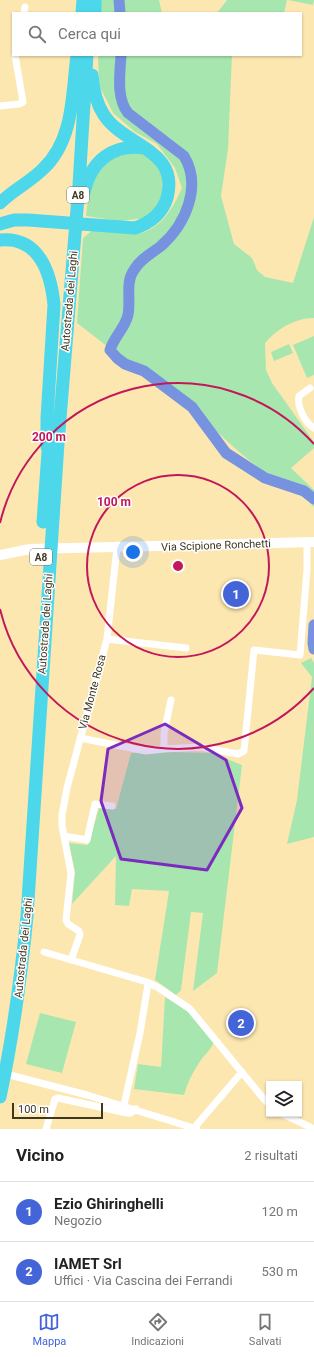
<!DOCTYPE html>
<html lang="it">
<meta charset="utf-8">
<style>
body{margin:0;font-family:Roboto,sans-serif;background:#f6f6f6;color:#222}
.controls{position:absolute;right:12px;bottom:12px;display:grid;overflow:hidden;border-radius:0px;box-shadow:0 1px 3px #0004}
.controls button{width:36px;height:36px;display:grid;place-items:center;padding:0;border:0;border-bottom:1px solid #e0e0e0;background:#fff;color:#222;font:20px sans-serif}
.scale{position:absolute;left:12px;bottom:10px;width:91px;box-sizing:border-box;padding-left:4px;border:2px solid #403721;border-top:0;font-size:11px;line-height:14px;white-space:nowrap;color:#403721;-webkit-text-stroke:3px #fff;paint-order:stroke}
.you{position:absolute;left:133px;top:552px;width:14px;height:14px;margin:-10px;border:3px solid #fff;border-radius:50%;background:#1a73e8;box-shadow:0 0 0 6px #1a73e833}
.badge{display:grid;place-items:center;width:26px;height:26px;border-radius:50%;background:#4465d8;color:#fff;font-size:13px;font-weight:700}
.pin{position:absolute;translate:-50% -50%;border:2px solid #fff;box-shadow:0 1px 4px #0006}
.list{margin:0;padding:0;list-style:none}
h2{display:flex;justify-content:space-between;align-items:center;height:52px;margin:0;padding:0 16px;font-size:17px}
h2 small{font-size:13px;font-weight:400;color:#767676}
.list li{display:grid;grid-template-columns:26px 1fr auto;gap:12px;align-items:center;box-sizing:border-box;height:60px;padding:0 16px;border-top:1px solid #e0e0e0}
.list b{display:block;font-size:15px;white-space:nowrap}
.list p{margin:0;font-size:13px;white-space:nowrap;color:#767676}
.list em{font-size:13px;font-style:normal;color:#767676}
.icon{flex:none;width:22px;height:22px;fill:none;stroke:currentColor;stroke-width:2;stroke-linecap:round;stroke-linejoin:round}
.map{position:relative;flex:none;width:314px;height:1129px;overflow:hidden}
.search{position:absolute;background:#fff;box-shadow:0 1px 3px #0004;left:12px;right:12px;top:12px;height:44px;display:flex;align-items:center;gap:10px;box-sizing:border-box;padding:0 14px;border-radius:0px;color:#767676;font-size:15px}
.sheet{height:172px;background:#fff}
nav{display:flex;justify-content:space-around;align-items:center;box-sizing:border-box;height:56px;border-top:1px solid #e0e0e0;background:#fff;font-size:11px;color:#767676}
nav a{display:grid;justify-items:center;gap:2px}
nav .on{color:#4465d8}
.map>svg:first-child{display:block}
.green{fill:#a7e7af}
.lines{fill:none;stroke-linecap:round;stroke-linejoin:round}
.river{stroke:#7793e0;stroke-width:11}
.street{stroke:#fff;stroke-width:7}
.secondary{stroke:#fff;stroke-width:10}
.highway{stroke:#4cd7ea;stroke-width:13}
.marked{fill:#7b2cbf;fill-opacity:0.2;stroke:#7b2cbf;stroke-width:3;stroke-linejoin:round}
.ring{fill:none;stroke:#c2185b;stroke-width:2}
.labels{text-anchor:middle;stroke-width:3;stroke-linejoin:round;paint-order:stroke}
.shield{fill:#fff;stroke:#797364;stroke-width:1}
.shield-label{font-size:10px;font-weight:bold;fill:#403721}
.street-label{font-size:11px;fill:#403721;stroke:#fff}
.centre{fill:#c2185b;stroke:#fff;stroke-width:2}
.ring-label{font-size:12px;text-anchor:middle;font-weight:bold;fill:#c2185b;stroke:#fff;stroke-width:3;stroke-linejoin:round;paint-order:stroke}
</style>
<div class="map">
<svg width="314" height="1129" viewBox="0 0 314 1129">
<rect width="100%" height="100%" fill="#fde7b1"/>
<path class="green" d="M101,0H159L162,13H100Z
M227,0H287L284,13H217Z
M288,0H314L313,5Z
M98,55H232L228,149L221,196L234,244L252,258L257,270L265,277L293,283L314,217V318C295,318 277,329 265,343L266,370L272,383L314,442V448L291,468L314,490V507C299,491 277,482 259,468C239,453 221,435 201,418L202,411L136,366L121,357L77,323L83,238L94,229C104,230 133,234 141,233C163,227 173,207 182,188L175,168L157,144L135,132L113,113L99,85Z
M139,152L154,160L162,176V193L156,210L146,218L120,221L86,216C88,197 92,175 107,162C115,155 129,154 139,152Z
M314,336V375L307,378L293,345Z
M289,344L293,353L274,361L271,352Z
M311,658L314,663V837L287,844L297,800L312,677L301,663Z
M170,752L212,753L242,765L217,973L193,991L203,913L191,912L181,990L176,995L155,980L169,891L132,889L129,906L115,905L116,856L72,904L75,872L69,843L88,845L99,808L116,809L131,753Z
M165,997L188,1011L214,1042C210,1051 204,1055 199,1063C192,1073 187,1084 184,1095L134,1089L138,1064L161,1067Z
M40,1013L76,1022L62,1073L26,1064Z"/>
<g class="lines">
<path class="river" d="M119,0L120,13
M121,55C120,74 116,98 128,113L184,156C202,186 186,224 161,246C152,253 140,259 134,270C125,282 131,300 128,315C125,328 114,337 110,350L117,358L125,364L144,371L192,407L226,453L265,478L304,491L314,499
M314,625L313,643L314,649"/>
<path class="street" d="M24,13L25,7
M0,106L19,104L23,102L15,55
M310,388L299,396C297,406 304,422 314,428
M107,639L186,648
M80,738L146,751L164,749V733L171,700
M164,749L200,747L238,754L244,751L254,650L300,655L307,570V542
M64,836L87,840L95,804L112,806
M44,952L147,982L159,988L190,1009L263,1098L269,1104
M71,960L80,935L79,931L68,924L66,920L71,873L62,826V815L67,788L107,639L117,547
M2,1073L87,1095L197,1129
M124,1105L140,1033L148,984
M283,1114L314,1129
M194,1128L242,1072
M46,1129L55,1099L58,1098L127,1113H131L136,1109"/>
<path class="secondary" d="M0,555L30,549L314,542"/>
<path class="highway" d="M82,13L83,0
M95,13V0
M84,192C91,161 113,143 145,148
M0,203C13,190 30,182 43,169C74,140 72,94 77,55
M0,224L14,220H28L135,228C150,223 162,214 167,198C180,149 125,147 104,115C96,103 93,89 92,75
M0,240C39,236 51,273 54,305L47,418V447
M43,522L49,438
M0,1097C13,1037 21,977 27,916L58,443L79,185L87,55"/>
</g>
<path class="marked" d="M165,724L226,760L242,808L207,870L121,859L101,801L108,749Z"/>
<g class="ring">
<circle cx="178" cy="566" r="91"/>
<path d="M314 688A183 183 0 0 1 0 609M0 523A183 183 0 0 1 314 444"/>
</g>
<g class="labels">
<g class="shield">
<rect x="67" y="187" width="22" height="16" rx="3"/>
<rect x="30" y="549" width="22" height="16" rx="3"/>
</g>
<g class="shield-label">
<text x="78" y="199">A8</text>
<text x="41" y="561">A8</text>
</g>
<g class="street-label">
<text transform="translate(69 301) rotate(-85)" y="4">Autostrada dei Laghi</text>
<text transform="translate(216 545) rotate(-2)" y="4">Via Scipione Ronchetti</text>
<text transform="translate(45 624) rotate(-86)" y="4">Autostrada dei Laghi</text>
<text transform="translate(92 692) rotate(-75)" y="4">Via Monte Rosa</text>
<text transform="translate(23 948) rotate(-84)" y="4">Autostrada dei Laghi</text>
</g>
</g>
<circle cx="178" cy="566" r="6" class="centre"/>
<g class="ring-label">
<text x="49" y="441">200 m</text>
<text x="114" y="506">100 m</text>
</g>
</svg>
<div class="controls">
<button><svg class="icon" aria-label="layers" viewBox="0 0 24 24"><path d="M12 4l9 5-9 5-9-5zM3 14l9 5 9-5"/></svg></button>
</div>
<div class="scale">100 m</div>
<div class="you"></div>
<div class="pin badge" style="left:236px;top:594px">1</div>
<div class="pin badge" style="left:241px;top:1023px">2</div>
<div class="search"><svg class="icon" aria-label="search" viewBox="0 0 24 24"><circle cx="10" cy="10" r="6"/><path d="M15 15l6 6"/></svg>Cerca qui</div>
</div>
<section class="sheet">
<h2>Vicino<small>2 risultati</small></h2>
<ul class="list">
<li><span class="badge">1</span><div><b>Ezio Ghiringhelli</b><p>Negozio</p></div><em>120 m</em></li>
<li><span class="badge">2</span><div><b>IAMET Srl</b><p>Uffici · Via Cascina dei Ferrandi</p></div><em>530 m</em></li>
</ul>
</section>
<nav>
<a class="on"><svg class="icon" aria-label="map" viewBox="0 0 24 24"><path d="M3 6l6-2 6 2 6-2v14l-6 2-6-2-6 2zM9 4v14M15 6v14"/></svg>Mappa</a>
<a><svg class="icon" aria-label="directions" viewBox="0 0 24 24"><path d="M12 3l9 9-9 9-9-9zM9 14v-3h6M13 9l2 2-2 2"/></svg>Indicazioni</a>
<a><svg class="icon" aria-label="saved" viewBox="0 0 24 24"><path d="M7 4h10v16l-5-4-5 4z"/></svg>Salvati</a>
</nav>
